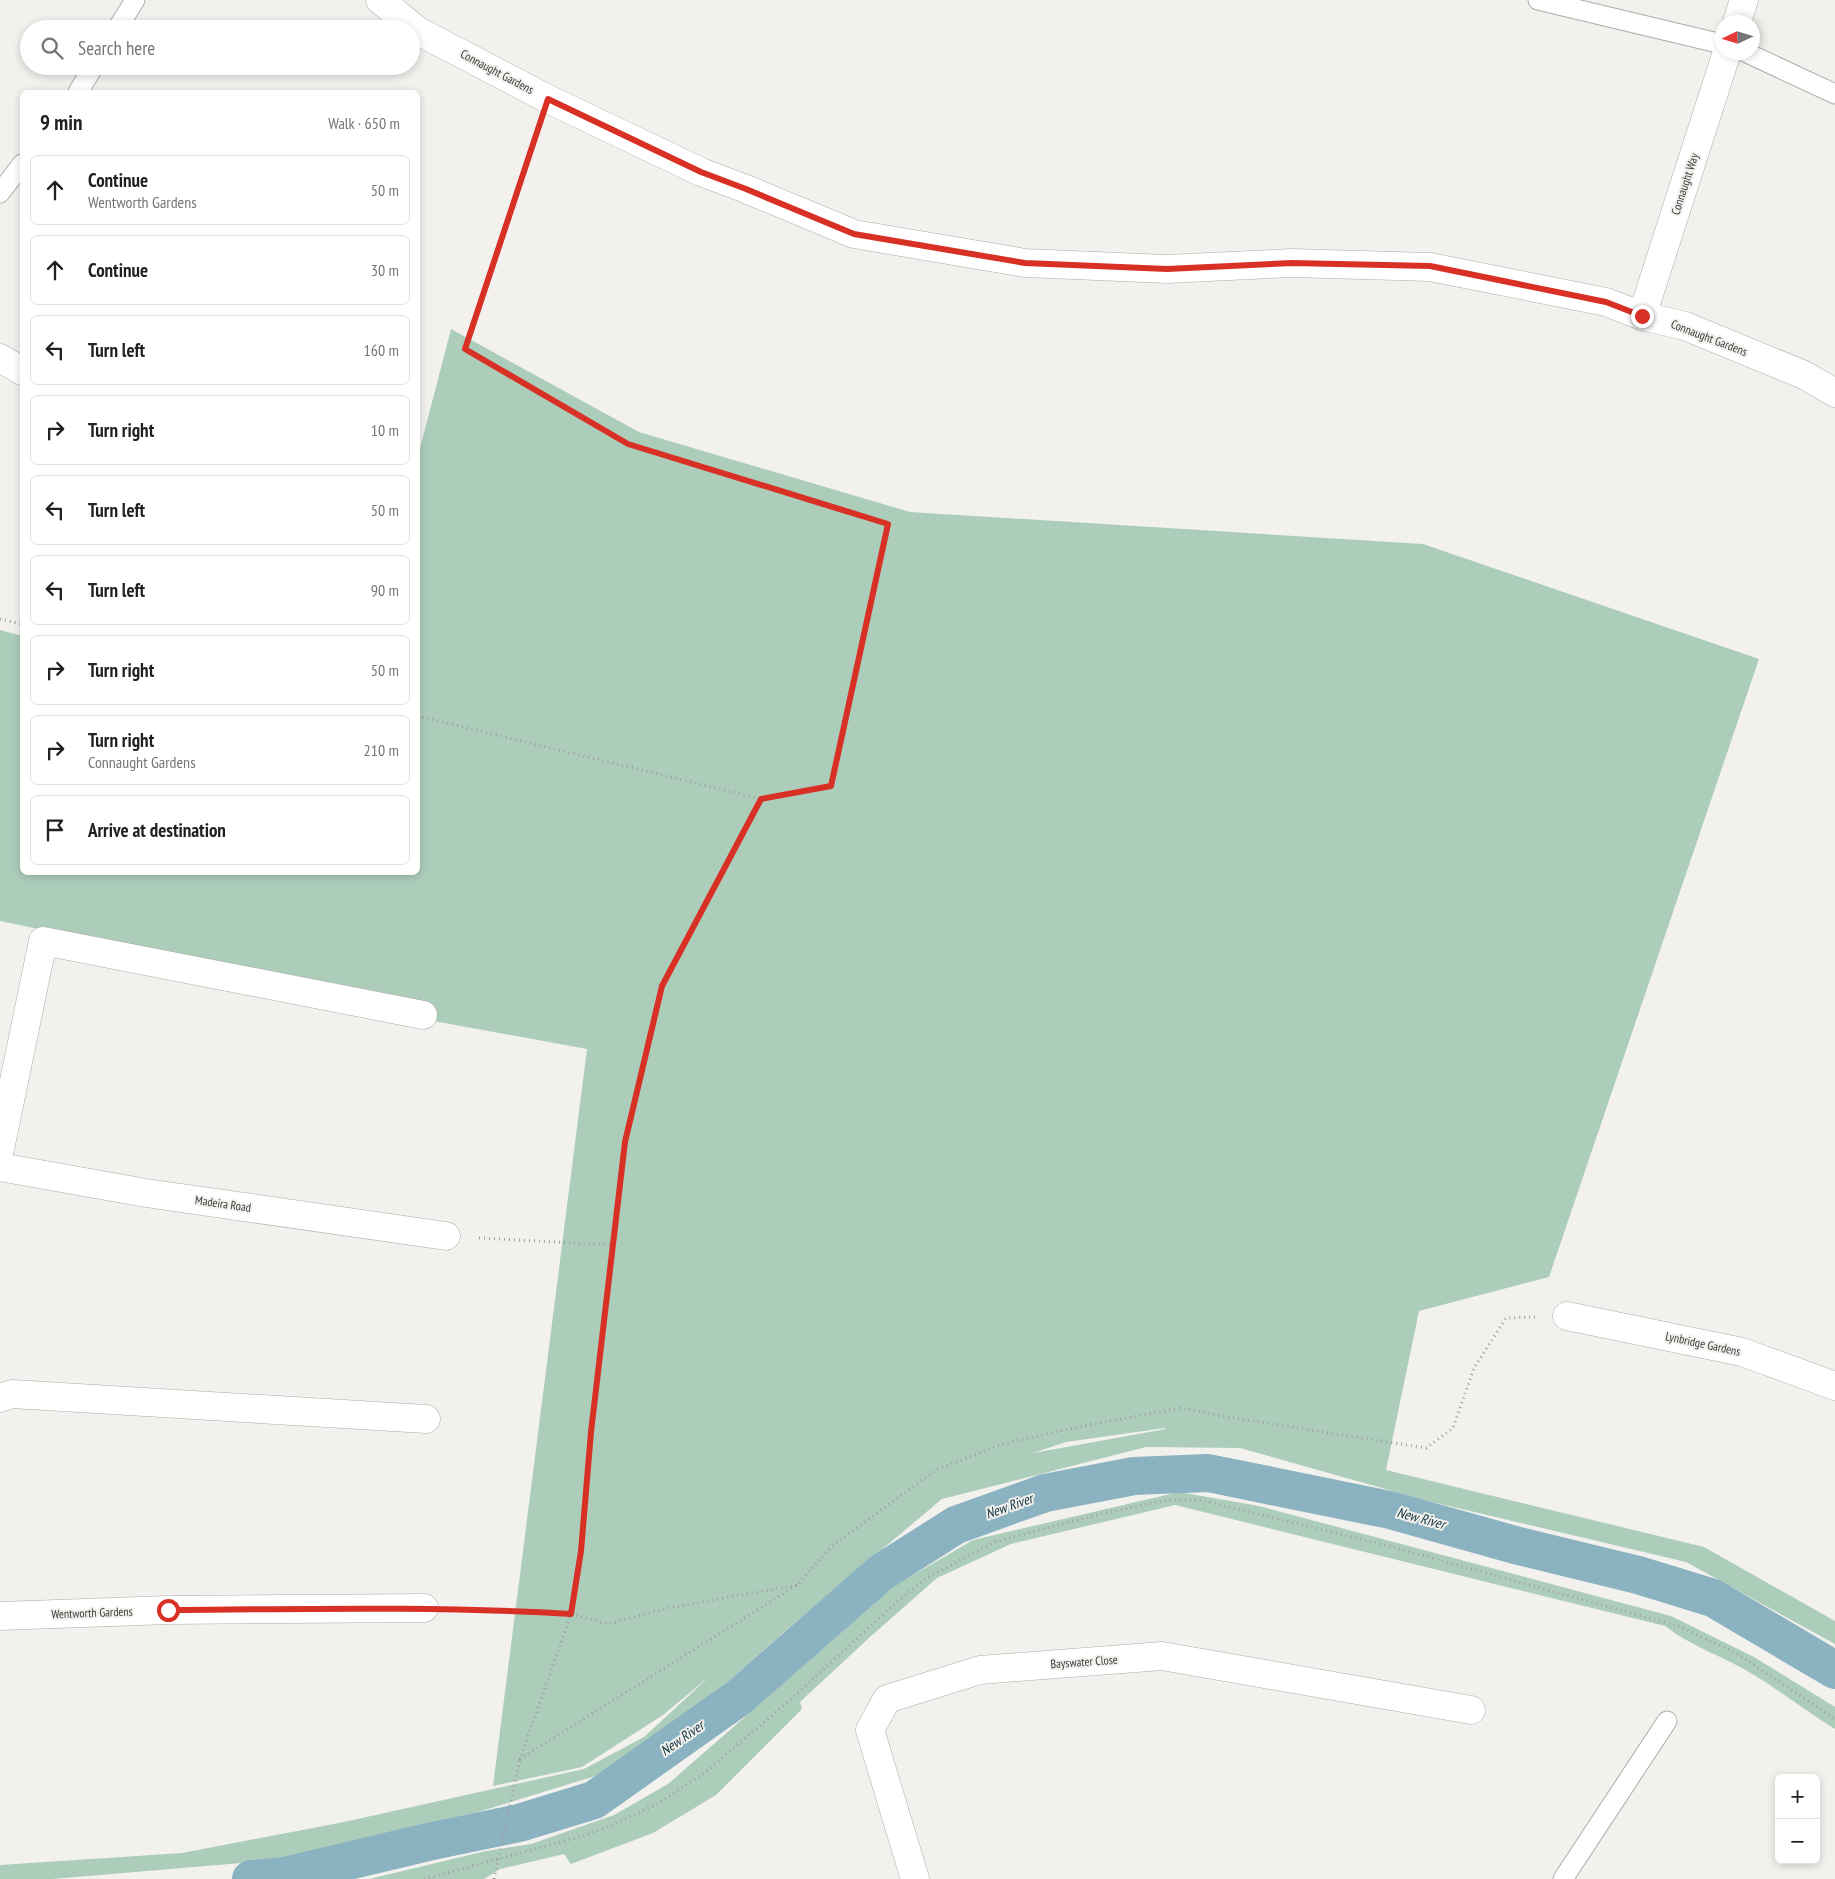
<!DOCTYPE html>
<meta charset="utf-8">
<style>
body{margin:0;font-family:"PT Sans Narrow",sans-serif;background:#f6f6f6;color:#202124}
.controls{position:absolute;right:15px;bottom:15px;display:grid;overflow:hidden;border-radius:8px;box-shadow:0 2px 8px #0003}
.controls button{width:45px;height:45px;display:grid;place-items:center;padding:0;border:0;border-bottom:1px solid #e0e0e0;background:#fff;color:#202124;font:25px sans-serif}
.compass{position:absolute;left:1715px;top:15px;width:45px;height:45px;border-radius:50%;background:#fff;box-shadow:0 2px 8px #0003;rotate:266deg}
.stop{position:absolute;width:15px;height:15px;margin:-11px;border:4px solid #d93025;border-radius:50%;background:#fff}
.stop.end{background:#d93025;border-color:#fff;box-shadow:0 1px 5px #0008}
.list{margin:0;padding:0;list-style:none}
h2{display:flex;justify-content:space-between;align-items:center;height:65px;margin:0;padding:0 20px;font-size:21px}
h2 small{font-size:16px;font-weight:400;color:#757577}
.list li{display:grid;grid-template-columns:32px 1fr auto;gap:15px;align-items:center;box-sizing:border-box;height:70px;margin:0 10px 10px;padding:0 10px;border:1px solid #e0e0e0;border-radius:8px}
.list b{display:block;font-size:19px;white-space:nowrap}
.list p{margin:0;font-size:16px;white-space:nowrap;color:#757577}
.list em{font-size:16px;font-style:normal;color:#757577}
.icon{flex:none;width:28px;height:28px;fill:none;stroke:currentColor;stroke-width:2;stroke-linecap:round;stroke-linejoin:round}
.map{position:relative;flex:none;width:1835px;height:1879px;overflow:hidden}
.search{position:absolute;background:#fff;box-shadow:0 2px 8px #0003;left:20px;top:20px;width:400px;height:55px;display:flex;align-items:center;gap:12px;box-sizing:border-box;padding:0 18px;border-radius:28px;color:#757577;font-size:19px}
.panel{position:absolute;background:#fff;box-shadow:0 2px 8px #0003;left:20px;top:90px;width:400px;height:785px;border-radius:8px}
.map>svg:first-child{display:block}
.green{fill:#adcdbb;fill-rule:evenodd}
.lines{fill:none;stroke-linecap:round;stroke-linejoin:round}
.canal{stroke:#8ab2c1;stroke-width:38}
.service-casing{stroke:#adaca9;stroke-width:21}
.minor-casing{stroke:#adaca9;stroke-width:29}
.path{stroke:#a09e9c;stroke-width:3;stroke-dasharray:1 4;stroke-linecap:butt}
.service{stroke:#fff;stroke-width:19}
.minor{stroke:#fff;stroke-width:28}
.route{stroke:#d93025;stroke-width:6}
.labels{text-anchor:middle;stroke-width:4;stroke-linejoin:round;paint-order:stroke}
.street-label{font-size:12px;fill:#3c3b3a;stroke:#f3f1ee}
.water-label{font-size:14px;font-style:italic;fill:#103541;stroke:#f3f1ee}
</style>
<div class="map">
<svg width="1835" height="1879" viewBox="0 0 1835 1879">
<rect width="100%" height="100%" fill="#f3f1ee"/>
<path class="green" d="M451,329L639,432L910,512L1423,544L1759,659L1549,1277L1419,1311L1386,1470L1704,1547L1835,1621V1644L1686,1562L1428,1501L1240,1448L1146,1447L942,1499L784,1632L679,1725L602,1774L478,1812L287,1859L53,1879H0V1865L182,1853L344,1822L584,1769L644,1737L710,1676L663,1715L582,1767L493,1786L587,1049L428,1020L240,971L0,921V630L22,636V872H418V456ZM1165,1428L1166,1429L1033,1453L1066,1442Z
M1179,1492L1259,1506L1671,1616L1754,1657L1835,1707V1729C1807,1712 1782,1692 1754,1675C1725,1657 1692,1647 1665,1626L1175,1505L1011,1544L937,1578L870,1637L800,1702L802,1709L716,1795L653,1833L571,1864L564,1854L500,1869L484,1879H369L486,1851L531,1844L614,1815L668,1784L896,1585L973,1540Z"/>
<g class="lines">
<path class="canal" d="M251,1879L285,1876L428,1842L519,1823L594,1800L738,1698L882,1572L956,1525L1045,1493L1134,1476L1208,1473L1390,1510L1515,1545L1638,1575L1713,1598L1835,1670"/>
<g class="service-casing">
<path id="service" d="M1538,0L1722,44
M117,29L135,0
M1745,52L1835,94
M78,92L94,66
M0,193L22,164
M1563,1879L1667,1721"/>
</g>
<g class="minor-casing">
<path id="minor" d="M380,0L418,31L548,99L701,172L746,189L854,234L1025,263L1167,269L1292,263L1430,267L1606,302L1642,316L1685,326L1804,375L1835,393
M1737,22L1744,0
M1642,316L1727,52
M0,358L22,371
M0,1149L43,941L423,1015
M0,1167L146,1193L446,1236
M1567,1316L1742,1352L1835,1386
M0,1398L12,1394L426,1419
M0,1616L168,1610L424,1608
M915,1879L870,1730L887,1699L980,1670L1162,1656L1471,1710"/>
</g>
<path class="path" d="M0,619L22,624
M418,716L761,799L831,785L888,524L628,444L465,349L538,129
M479,1238L613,1245
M797,1585L669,1608L608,1624L571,1614L520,1759L797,1585L831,1547L936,1470L1003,1444L1068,1429L1180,1408L1228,1417L1426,1448L1453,1428L1474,1368L1506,1318L1535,1317
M454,1609L571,1614L581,1551L591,1432L625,1142L662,986L761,799
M424,1879L587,1835L612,1825L657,1804L707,1771L799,1692L891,1607L925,1579L994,1542L1096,1515L1167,1500H1200L1389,1546L1681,1627L1736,1653L1835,1719
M494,1879L520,1759"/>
<use href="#service" class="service"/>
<use href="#minor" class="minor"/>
</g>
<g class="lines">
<path class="route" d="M168,1610C302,1609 437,1606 571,1614L581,1551L591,1432L625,1142L662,986L761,799L831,786L888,524L628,444L465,349L548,99L701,172L746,189L854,234L1025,263L1167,269L1292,263L1430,266L1606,302L1642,316"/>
</g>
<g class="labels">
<g class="street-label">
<text transform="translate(497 72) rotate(28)" y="4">Connaught Gardens</text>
<text transform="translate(1685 184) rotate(-72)" y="4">Connaught Way</text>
<text transform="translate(1709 338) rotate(21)" y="4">Connaught Gardens</text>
<text transform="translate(223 1204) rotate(8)" y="4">Madeira Road</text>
<text transform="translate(1703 1344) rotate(12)" y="4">Lynbridge Gardens</text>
<text transform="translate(92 1613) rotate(-2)" y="4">Wentworth Gardens</text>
<text transform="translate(1084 1662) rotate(-4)" y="4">Bayswater Close</text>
</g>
<g class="water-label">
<text transform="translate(1009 1506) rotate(-20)" y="5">New River</text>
<text transform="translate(1421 1518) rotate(15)" y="5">New River</text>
<text transform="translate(682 1738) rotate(-35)" y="5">New River</text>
</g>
</g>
</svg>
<div class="controls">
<button>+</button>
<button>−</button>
</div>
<svg class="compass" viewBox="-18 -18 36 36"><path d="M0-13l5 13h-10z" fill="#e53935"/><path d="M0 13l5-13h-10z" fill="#757577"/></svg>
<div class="stop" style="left:168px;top:1610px"></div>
<div class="stop end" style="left:1642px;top:316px"></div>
<div class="search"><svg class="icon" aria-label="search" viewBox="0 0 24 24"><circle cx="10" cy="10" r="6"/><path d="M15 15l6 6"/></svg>Search here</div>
<section class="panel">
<h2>9 min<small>Walk · 650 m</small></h2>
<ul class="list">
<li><svg class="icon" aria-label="ahead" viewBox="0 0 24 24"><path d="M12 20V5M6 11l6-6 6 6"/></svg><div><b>Continue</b><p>Wentworth Gardens</p></div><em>50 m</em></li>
<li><svg class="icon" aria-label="ahead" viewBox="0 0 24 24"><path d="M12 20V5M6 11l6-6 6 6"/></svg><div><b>Continue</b></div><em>30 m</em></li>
<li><svg class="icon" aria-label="left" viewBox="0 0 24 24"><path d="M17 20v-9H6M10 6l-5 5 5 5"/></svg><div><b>Turn left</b></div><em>160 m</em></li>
<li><svg class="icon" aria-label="right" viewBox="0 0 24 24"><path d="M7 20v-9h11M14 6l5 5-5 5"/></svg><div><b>Turn right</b></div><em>10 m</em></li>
<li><svg class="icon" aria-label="left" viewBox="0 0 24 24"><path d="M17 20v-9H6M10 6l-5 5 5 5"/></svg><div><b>Turn left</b></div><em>50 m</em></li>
<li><svg class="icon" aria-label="left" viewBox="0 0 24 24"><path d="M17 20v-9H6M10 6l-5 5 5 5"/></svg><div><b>Turn left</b></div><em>90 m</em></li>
<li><svg class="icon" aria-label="right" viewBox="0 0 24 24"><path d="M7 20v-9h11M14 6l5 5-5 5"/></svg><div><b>Turn right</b></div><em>50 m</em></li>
<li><svg class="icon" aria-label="right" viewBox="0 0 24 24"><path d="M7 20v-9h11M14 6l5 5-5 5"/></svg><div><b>Turn right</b><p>Connaught Gardens</p></div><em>210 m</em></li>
<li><svg class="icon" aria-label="arrive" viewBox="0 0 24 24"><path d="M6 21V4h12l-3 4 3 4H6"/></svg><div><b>Arrive at destination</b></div></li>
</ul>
</section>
</div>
